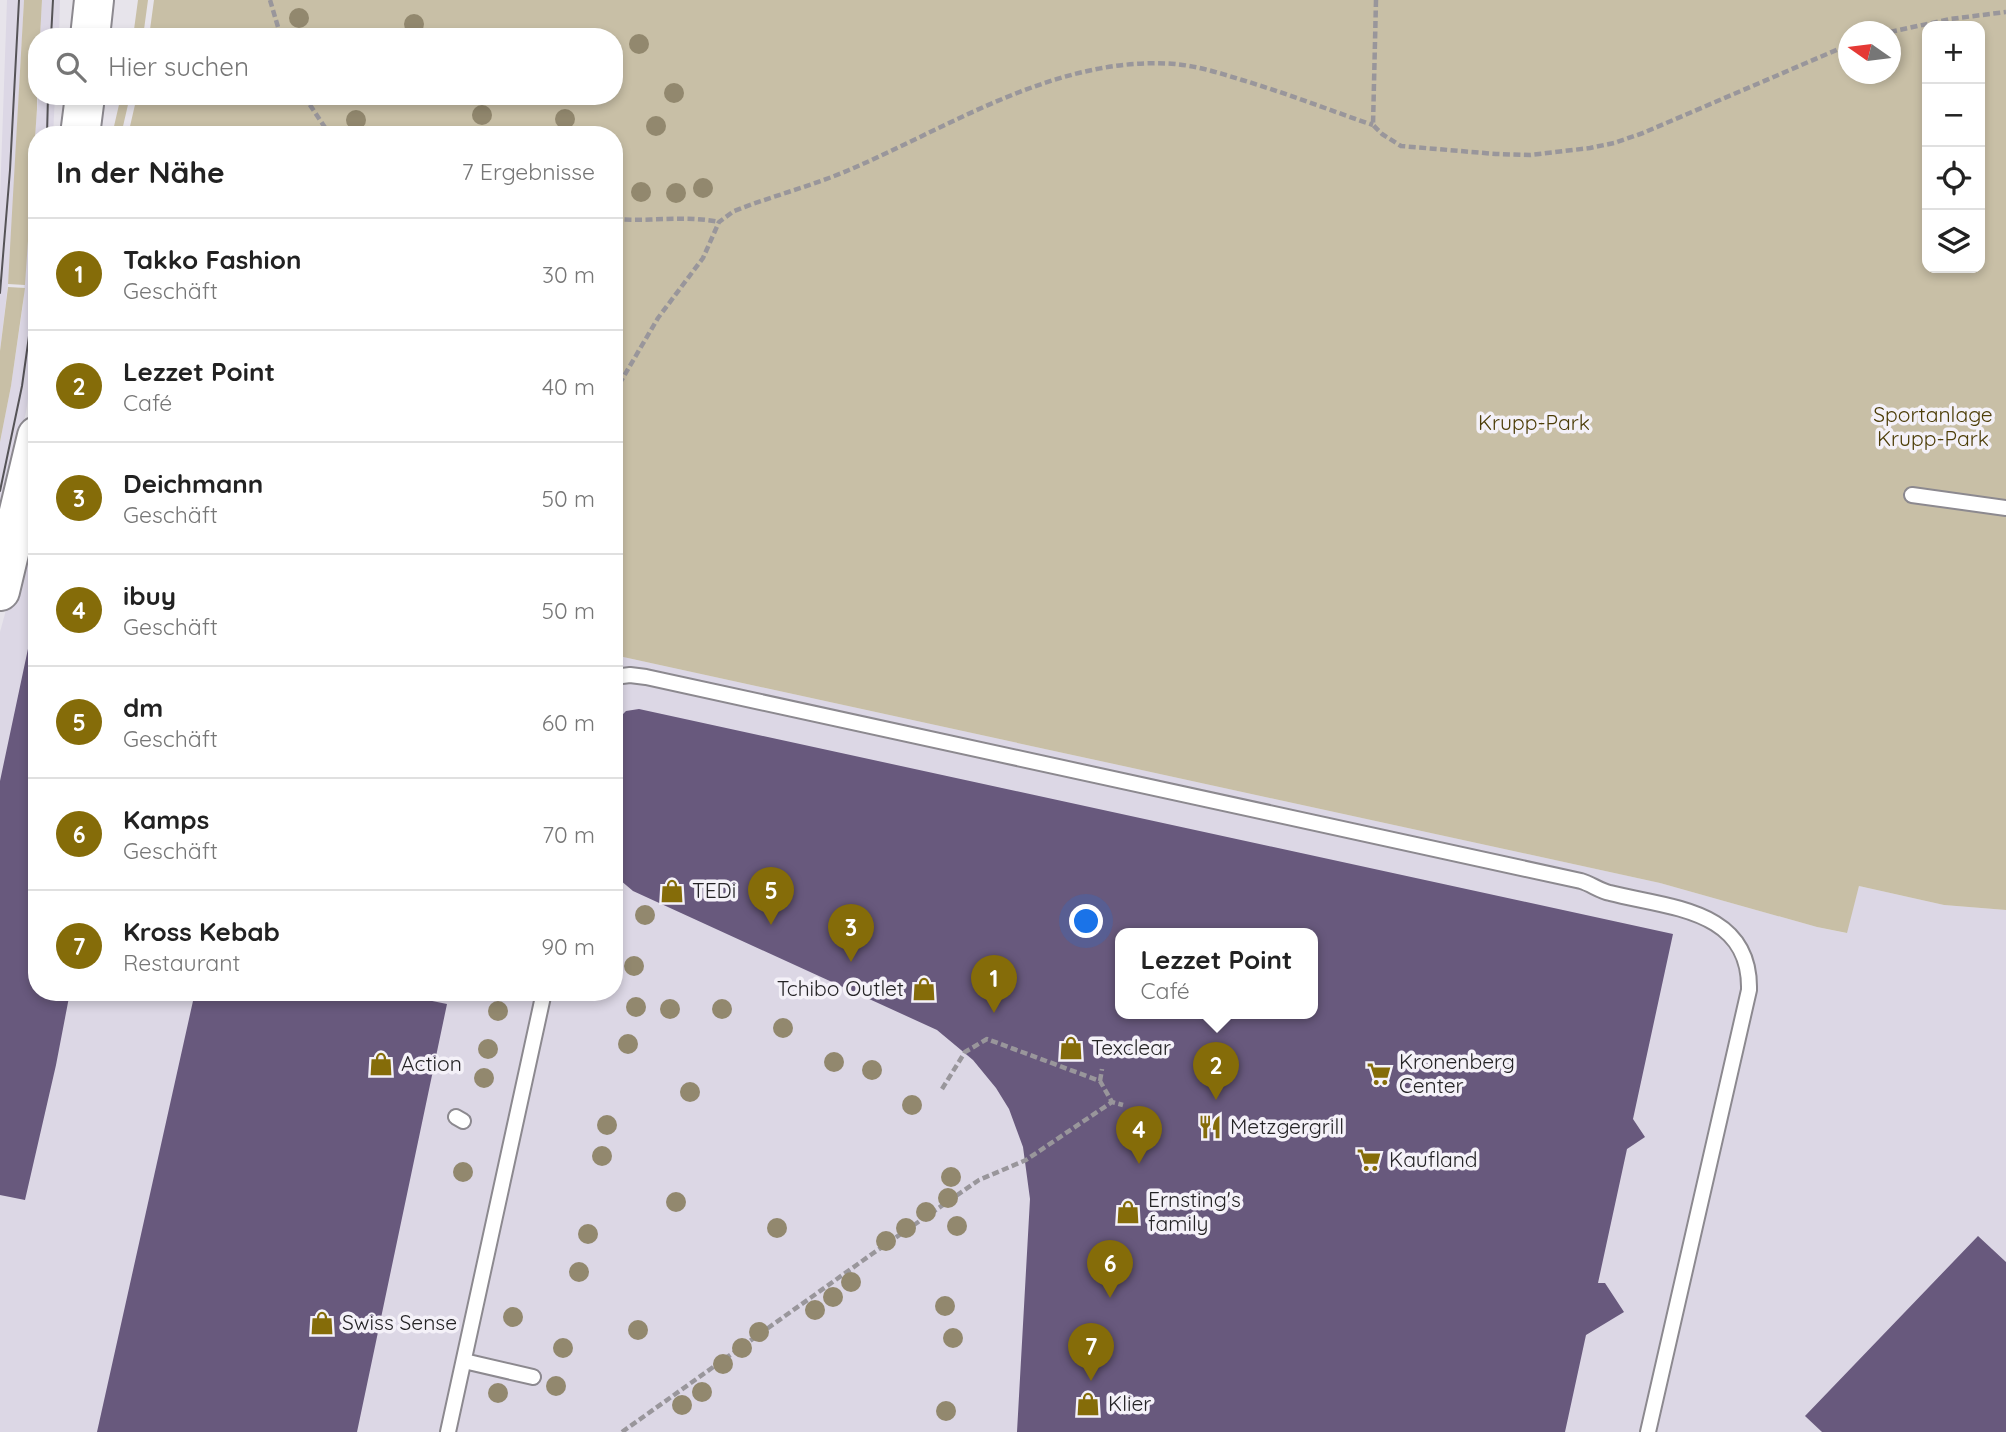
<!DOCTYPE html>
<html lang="de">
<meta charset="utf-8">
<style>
body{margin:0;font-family:Quicksand,sans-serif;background:#f6f6f6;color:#222}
.controls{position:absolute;right:21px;top:21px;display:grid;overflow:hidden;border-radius:14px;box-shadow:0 4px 10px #0003}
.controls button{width:63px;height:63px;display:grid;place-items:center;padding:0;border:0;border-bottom:2px solid #e0e0e0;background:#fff;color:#222;font:35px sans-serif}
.compass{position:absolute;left:1838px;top:21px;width:63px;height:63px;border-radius:50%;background:#fff;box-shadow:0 4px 10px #0003;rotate:284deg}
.you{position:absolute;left:1087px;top:922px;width:24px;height:24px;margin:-18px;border:5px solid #fff;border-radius:50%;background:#1a73e8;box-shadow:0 0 0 10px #1a73e833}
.badge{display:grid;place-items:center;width:46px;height:46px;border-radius:50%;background:#856c09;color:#fff;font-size:23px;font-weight:700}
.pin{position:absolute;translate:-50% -58px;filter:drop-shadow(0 2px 4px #0008)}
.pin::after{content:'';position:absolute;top:37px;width:24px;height:21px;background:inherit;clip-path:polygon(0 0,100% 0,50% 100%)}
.popup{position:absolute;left:1115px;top:928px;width:203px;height:91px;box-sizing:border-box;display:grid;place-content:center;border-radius:14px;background:#fff;filter:drop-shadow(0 2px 5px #0005);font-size:23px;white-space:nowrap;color:#767676}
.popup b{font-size:26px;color:#222}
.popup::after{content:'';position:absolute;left:50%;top:100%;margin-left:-14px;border:14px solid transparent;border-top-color:#fff}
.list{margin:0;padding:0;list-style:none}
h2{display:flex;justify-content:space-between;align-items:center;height:91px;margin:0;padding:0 28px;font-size:30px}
h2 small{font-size:23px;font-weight:400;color:#767676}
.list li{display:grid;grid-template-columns:46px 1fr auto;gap:21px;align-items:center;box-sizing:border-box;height:112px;padding:0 28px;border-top:2px solid #e0e0e0}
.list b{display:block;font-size:26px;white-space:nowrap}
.list p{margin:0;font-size:23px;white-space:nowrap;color:#767676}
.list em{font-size:23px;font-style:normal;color:#767676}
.icon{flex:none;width:38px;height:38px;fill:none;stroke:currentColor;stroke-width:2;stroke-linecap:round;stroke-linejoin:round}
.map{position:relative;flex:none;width:2006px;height:1432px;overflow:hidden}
.search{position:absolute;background:#fff;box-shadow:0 4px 10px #0003;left:28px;top:28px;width:595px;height:77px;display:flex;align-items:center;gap:18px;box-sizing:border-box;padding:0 24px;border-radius:28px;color:#767676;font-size:26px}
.panel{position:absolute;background:#fff;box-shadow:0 4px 10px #0003;left:28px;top:126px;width:595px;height:875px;border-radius:28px}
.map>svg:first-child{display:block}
.built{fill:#dcd7e5;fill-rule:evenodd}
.green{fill:#c8bfa6;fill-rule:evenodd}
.building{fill:#68597d;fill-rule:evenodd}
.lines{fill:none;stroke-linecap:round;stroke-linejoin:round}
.lane-casing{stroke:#8c898f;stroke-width:18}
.primary-casing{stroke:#8c898f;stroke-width:42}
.path{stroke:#99969b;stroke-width:4.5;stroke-dasharray:7 3.5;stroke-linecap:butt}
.lane{stroke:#fff;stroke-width:14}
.primary{stroke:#fff;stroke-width:38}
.tram{stroke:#555357;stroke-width:2}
.tree{fill:#92886e}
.labels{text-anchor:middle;stroke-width:7;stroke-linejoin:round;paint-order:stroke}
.park-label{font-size:21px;fill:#4c3d07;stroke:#f4f1f8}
.poi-label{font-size:21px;fill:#242325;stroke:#f4f1f8;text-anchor:start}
</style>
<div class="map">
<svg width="2006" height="1432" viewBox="0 0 2006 1432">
<rect width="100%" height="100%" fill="#e7e4eb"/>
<path class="built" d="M7,0H24L10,267L0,351V198Z
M42,0H60L59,37H40Z
M38,96H55L53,135H37V337L26,412L0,523V442L11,386L23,304Z
M37,543V992H614V655L1660,883L1817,927L1846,933L1859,886L1944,905L2006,910V1432H0V632L9,599ZM1120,934H1312V1014H1120Z"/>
<path class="green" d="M24,0H42L40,37H37V109L25,285L8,284Z
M138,0H148L143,37H133Z
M154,0H2006V910L1944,905L1859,886L1847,933L1817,927L1660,883L614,655V135H128L137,96H614V37H149ZM1927,26H1980V268H1927ZM1848,32H1890V74H1848Z
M121,96H130L121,135H112Z
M8,287L25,288L11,386L0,442V351Z"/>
<path class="building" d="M36,611L37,992H70L56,1065L25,1200L0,1195V781Z
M639,709L1673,934L1633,1119L1645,1137L1627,1149L1598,1283H1605L1624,1312L1586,1335L1565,1432H1017L1030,1199L1023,1147L1009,1109L996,1088L973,1060L937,1030L633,891L620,880L614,873V723L626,711ZM1120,934H1312V1014H1120Z
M195,992H388L447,1004L357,1432H97Z
M1978,1236L2006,1262V1432H1822L1805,1416Z"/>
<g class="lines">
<g class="lane-casing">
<path id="lane" d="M1912,495L2006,508
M614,677L630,675L646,677L1581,881C1591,884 1600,891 1610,893C1669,908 1751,909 1749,990L1648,1432
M456,1117L463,1121
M464,1361L533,1377
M448,1432L544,992"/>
</g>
<g class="primary-casing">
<path id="primary" d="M90,37L94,0
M80,135L85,96
M0,591L37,436"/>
</g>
<path class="path" d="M270,0L281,37
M1376,0L1373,125L1382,134L1401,146L1496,154L1530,155L1590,148L1614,143L1643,133L1848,45
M1890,32L1950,19L2006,12
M304,96L330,135
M614,219C649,222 685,215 719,222
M614,393L658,318L703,258L719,222L734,211C772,196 812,186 849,170C952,126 1058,55 1175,64C1197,66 1220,73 1242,80C1286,93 1329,110 1373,125
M1100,1081L1102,1069
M942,1089L965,1052L987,1039L1100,1081L1112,1102L1123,1105
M622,1432L872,1254L979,1180L1026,1160L1112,1102"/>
<use href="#lane" class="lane"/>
<use href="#primary" class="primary"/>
<path class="tram" d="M51,37L53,0
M47,135L48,96
M0,293L10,170L19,0
M0,491L22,386L37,279"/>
</g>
<g class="tree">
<circle cx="299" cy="18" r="10"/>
<circle cx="414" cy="24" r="10"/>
<circle cx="639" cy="44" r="10"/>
<circle cx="674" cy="93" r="10"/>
<circle cx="482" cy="115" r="10"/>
<circle cx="565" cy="119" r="10"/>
<circle cx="356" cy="120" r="10"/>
<circle cx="656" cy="126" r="10"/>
<circle cx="703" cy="188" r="10"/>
<circle cx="641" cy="192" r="10"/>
<circle cx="676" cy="193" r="10"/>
<circle cx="645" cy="915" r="10"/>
<circle cx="634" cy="966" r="10"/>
<circle cx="636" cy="1007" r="10"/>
<circle cx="670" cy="1009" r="10"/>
<circle cx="722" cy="1009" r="10"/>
<circle cx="498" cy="1011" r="10"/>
<circle cx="783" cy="1028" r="10"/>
<circle cx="628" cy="1044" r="10"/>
<circle cx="488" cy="1049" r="10"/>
<circle cx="834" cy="1062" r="10"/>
<circle cx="872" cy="1070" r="10"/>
<circle cx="484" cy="1078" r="10"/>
<circle cx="690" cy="1092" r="10"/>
<circle cx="912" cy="1105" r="10"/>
<circle cx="607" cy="1125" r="10"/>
<circle cx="602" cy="1156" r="10"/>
<circle cx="463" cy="1172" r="10"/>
<circle cx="951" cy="1177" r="10"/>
<circle cx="948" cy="1198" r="10"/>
<circle cx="676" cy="1202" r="10"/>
<circle cx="926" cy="1212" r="10"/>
<circle cx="957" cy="1226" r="10"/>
<circle cx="777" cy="1228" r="10"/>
<circle cx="906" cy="1228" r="10"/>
<circle cx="588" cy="1234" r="10"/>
<circle cx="886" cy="1241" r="10"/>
<circle cx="579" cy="1272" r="10"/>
<circle cx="851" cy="1282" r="10"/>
<circle cx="833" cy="1297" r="10"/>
<circle cx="945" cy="1306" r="10"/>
<circle cx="815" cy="1310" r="10"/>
<circle cx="513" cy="1317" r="10"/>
<circle cx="638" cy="1330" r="10"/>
<circle cx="759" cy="1332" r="10"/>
<circle cx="953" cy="1338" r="10"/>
<circle cx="563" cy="1348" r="10"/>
<circle cx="742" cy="1348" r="10"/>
<circle cx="723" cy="1364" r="10"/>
<circle cx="556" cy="1386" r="10"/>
<circle cx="702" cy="1392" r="10"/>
<circle cx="498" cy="1393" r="10"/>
<circle cx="682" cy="1405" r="10"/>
<circle cx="946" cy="1411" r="10"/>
</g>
<defs>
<g id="shop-bare" transform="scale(1.89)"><path d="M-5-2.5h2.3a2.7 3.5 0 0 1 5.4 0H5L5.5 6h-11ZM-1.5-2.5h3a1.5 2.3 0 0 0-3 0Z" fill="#856c09" stroke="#f4f1f8" stroke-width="2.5" paint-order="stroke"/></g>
<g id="supermarket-bare" transform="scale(1.89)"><path d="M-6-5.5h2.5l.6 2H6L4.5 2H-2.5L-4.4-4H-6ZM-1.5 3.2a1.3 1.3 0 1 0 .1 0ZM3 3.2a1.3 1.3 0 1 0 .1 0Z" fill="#856c09" stroke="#f4f1f8" stroke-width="2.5" paint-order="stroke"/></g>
<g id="restaurant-bare" transform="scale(1.89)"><path d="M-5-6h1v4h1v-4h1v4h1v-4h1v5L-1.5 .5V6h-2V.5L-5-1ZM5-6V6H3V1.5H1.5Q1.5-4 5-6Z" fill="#856c09" stroke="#f4f1f8" stroke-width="2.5" paint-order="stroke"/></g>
</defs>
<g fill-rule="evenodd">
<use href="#shop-bare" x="672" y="891"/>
<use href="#shop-bare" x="924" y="989"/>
<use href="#shop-bare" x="1071" y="1048"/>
<use href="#shop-bare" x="381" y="1064"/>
<use href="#supermarket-bare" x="1379" y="1074"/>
<use href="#restaurant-bare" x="1210" y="1127"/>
<use href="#supermarket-bare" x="1369" y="1160"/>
<use href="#shop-bare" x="1128" y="1212"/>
<use href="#shop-bare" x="322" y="1323"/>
<use href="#shop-bare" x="1088" y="1404"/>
</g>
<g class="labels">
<g class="park-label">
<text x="1933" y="422">Sportanlage<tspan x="1933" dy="24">Krupp-Park</tspan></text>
<text x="1534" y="430">Krupp-Park</text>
</g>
<g class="poi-label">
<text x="692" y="898">TEDi</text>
<text x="904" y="996" text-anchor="end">Tchibo Outlet</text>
<text x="1091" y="1055">Texclear</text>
<text x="1399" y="1069">Kronenberg<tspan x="1399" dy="24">Center</tspan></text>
<text x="401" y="1071">Action</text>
<text x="1230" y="1134">Metzgergrill</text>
<text x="1389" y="1167">Kaufland</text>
<text x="1148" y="1207">Ernsting's<tspan x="1148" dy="24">family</tspan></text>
<text x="342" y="1330">Swiss Sense</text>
<text x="1108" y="1411">Klier</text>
</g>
</g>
</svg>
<div class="controls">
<button>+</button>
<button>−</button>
<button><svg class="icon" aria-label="locate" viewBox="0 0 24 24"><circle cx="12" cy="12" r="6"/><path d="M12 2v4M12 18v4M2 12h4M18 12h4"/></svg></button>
<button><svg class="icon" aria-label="layers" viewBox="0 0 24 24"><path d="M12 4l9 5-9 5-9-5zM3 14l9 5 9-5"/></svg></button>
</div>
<svg class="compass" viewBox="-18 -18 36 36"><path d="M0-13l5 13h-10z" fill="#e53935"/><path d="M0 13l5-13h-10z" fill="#767676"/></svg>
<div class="you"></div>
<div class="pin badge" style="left:994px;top:1013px">1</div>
<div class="pin badge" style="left:1216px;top:1100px">2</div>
<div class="popup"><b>Lezzet Point</b>Café</div>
<div class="pin badge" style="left:851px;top:962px">3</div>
<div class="pin badge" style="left:1139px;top:1164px">4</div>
<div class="pin badge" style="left:771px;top:925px">5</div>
<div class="pin badge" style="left:1110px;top:1298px">6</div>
<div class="pin badge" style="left:1091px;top:1381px">7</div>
<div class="search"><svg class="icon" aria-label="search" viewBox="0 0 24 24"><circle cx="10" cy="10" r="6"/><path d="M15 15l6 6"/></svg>Hier suchen</div>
<section class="panel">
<h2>In der Nähe<small>7 Ergebnisse</small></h2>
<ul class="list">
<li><span class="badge">1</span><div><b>Takko Fashion</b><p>Geschäft</p></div><em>30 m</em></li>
<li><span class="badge">2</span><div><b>Lezzet Point</b><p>Café</p></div><em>40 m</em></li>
<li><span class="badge">3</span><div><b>Deichmann</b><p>Geschäft</p></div><em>50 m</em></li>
<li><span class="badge">4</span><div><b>ibuy</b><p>Geschäft</p></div><em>50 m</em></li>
<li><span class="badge">5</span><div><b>dm</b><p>Geschäft</p></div><em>60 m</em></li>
<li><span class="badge">6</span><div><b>Kamps</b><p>Geschäft</p></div><em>70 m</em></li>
<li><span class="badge">7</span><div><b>Kross Kebab</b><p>Restaurant</p></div><em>90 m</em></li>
</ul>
</section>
</div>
